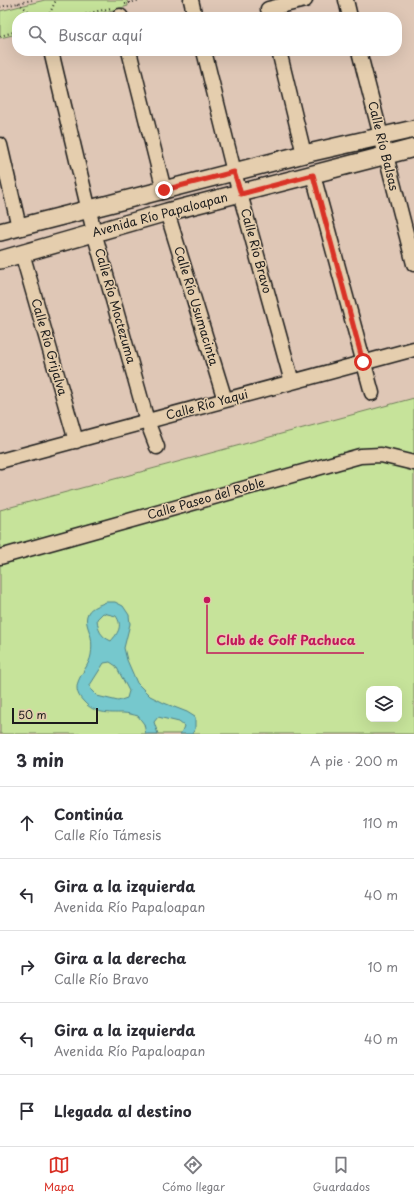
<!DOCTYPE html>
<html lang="es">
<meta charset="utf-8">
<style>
body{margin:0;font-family:"Playpen Sans",sans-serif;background:#f2f2f3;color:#2b2b33}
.controls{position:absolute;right:12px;bottom:12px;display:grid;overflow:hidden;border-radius:8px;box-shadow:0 4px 16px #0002}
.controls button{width:36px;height:36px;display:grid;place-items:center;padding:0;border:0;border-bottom:1px solid #e1e1e2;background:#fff;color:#2b2b33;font:20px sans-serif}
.scale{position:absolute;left:12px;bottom:10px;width:86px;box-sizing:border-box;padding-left:4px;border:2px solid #1c1c1c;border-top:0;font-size:11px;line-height:14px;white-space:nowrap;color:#1c1c1c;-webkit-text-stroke:3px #e5ceae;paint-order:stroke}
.stop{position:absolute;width:12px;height:12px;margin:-9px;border:3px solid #d93025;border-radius:50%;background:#fff}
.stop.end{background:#d93025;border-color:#fff;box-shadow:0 1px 4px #0008}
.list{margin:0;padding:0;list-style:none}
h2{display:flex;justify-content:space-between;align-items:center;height:52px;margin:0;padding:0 16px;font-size:17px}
h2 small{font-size:13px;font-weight:400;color:#7c7c81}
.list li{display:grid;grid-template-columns:26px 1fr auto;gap:12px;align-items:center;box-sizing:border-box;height:72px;padding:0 16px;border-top:1px solid #e1e1e2}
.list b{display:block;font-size:15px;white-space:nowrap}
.list p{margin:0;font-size:13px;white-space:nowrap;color:#7c7c81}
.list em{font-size:13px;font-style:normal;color:#7c7c81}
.icon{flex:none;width:22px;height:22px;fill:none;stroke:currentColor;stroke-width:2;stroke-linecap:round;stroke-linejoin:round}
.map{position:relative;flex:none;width:414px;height:734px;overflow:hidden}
.search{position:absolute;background:#fff;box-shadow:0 4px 16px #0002;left:12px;right:12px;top:12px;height:44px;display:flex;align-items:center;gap:10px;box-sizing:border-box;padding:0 14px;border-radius:16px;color:#7c7c81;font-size:15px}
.sheet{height:412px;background:#fff}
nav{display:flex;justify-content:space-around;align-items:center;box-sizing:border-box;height:56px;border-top:1px solid #e1e1e2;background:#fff;font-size:11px;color:#7c7c81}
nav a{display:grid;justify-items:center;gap:2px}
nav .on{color:#d93025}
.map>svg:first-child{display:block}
.green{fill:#c6e39a;stroke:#71805b;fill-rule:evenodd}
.water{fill:#76c8cd;stroke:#528386;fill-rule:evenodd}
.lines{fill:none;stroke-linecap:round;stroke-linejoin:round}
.minor-casing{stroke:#1c1c1c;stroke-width:17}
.tertiary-casing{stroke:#1c1c1c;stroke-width:20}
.path{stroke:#1c1c1c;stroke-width:2;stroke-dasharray:1 3;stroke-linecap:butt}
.minor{stroke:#e5ceae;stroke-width:14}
.tertiary{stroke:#e5ceae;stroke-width:17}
.route{stroke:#d93025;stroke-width:5}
.labels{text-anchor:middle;stroke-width:3;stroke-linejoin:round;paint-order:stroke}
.street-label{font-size:12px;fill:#1c1c1c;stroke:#e5ceae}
.leader{fill:none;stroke:#c2185b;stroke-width:1.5}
.callout-dot{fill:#c2185b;stroke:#e5ceae;stroke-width:1.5}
.callout-label{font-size:13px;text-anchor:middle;font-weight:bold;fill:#c2185b;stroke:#e5ceae;stroke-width:3;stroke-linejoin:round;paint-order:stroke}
</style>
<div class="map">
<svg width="414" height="734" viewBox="0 0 414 734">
<rect width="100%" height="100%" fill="#dfc7b6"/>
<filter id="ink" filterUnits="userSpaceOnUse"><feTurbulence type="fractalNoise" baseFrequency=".025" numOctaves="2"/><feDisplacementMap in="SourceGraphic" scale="8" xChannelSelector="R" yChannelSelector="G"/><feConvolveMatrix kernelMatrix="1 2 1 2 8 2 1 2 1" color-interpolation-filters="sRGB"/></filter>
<g filter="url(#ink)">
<path class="green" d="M45,0H127L128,6L86,17H17V34L0,38V11Z
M414,398V734H0V510ZM369,689H399V719H369Z"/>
<path class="water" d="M106,602H115L123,606L129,615L130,624L124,648L127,660L137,683L150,696L164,703L187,712L195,717V729L192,734H180L182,731L184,726L179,722L158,717L154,722L158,734H146L144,724L138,716C134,715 128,713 123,713C108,713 95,714 84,702C66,684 88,672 91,655C92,649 92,643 91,637C89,629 84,621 88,613C91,607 100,605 106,602ZM103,613L116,616C123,626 118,633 111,641C100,636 98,630 97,619ZM110,662L116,666L129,691L127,698L118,701L97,696L91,690L90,685L104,663Z"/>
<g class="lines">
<g class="minor-casing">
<path id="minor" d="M191,0L195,17
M346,0L350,17
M268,9L305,0
M120,16L121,17
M51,51L94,232L147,421L157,447
M129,51L164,190
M204,51L234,172L292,382
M279,51L304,154
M359,51L414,264
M0,145L19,227
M313,175L372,393
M167,212L225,400
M22,253L76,441
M0,461L414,349
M0,557L360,456L381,455L414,463"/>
</g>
<g class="tertiary-casing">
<path id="tertiary" d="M0,232L304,154L414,129
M0,260L167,212L414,148"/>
</g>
<path class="path" d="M18,3L36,17
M125,4L141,0
M0,7L32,0
M48,17L56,0
M74,17L111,8
M0,36L17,31"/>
<use href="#minor" class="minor"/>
<use href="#tertiary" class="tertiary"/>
</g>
</g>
<g class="lines" filter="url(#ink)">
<path class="route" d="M164,190L234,172L241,194L313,175L363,362"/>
</g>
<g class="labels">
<g class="street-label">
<text transform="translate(383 146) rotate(76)" y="4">Calle Río Balsas</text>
<text transform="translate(160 215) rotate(-15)" y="4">Avenida Río Papaloapan</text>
<text transform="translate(256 251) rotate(75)" y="4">Calle Río Bravo</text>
<text transform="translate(115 306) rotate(74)" y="4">Calle Río Moctezuma</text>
<text transform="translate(196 306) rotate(73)" y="4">Calle Río Usumacinta</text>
<text transform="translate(49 347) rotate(74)" y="4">Calle Río Grijalva</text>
<text transform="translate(207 405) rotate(-15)" y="4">Calle Río Yaqui</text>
<text transform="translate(206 499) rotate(-16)" y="4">Calle Paseo del Roble</text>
</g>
</g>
<path class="leader" d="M207 600L207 653H364"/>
<circle class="callout-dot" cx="207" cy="600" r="4"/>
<g class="callout-label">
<text x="286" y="645">Club de Golf Pachuca</text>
</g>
</svg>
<div class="controls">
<button><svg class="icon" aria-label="layers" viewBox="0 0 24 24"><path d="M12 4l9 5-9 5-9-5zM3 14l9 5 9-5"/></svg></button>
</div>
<div class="scale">50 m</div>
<div class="stop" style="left:363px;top:362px"></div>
<div class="stop end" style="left:164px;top:190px"></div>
<div class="search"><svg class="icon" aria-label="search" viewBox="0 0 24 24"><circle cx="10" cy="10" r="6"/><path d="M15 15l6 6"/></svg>Buscar aquí</div>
</div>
<section class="sheet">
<h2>3 min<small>A pie · 200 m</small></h2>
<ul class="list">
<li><svg class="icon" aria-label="ahead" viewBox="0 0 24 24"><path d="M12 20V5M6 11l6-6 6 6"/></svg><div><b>Continúa</b><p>Calle Río Támesis</p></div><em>110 m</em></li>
<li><svg class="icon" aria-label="left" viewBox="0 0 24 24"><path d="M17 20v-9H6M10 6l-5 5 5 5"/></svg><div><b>Gira a la izquierda</b><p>Avenida Río Papaloapan</p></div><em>40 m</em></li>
<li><svg class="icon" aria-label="right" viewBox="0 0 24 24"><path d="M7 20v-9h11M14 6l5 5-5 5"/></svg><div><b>Gira a la derecha</b><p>Calle Río Bravo</p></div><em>10 m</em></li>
<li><svg class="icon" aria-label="left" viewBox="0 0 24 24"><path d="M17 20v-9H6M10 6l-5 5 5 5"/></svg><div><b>Gira a la izquierda</b><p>Avenida Río Papaloapan</p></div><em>40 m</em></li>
<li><svg class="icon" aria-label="arrive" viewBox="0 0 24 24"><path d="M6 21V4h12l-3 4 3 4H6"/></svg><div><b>Llegada al destino</b></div></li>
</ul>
</section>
<nav>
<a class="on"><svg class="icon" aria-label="map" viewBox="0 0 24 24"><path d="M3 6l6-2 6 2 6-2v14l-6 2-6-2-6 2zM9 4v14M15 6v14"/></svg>Mapa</a>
<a><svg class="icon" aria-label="directions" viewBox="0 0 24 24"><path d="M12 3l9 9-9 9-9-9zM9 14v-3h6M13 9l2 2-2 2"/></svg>Cómo llegar</a>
<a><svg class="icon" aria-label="saved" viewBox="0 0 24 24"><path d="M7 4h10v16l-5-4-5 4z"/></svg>Guardados</a>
</nav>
